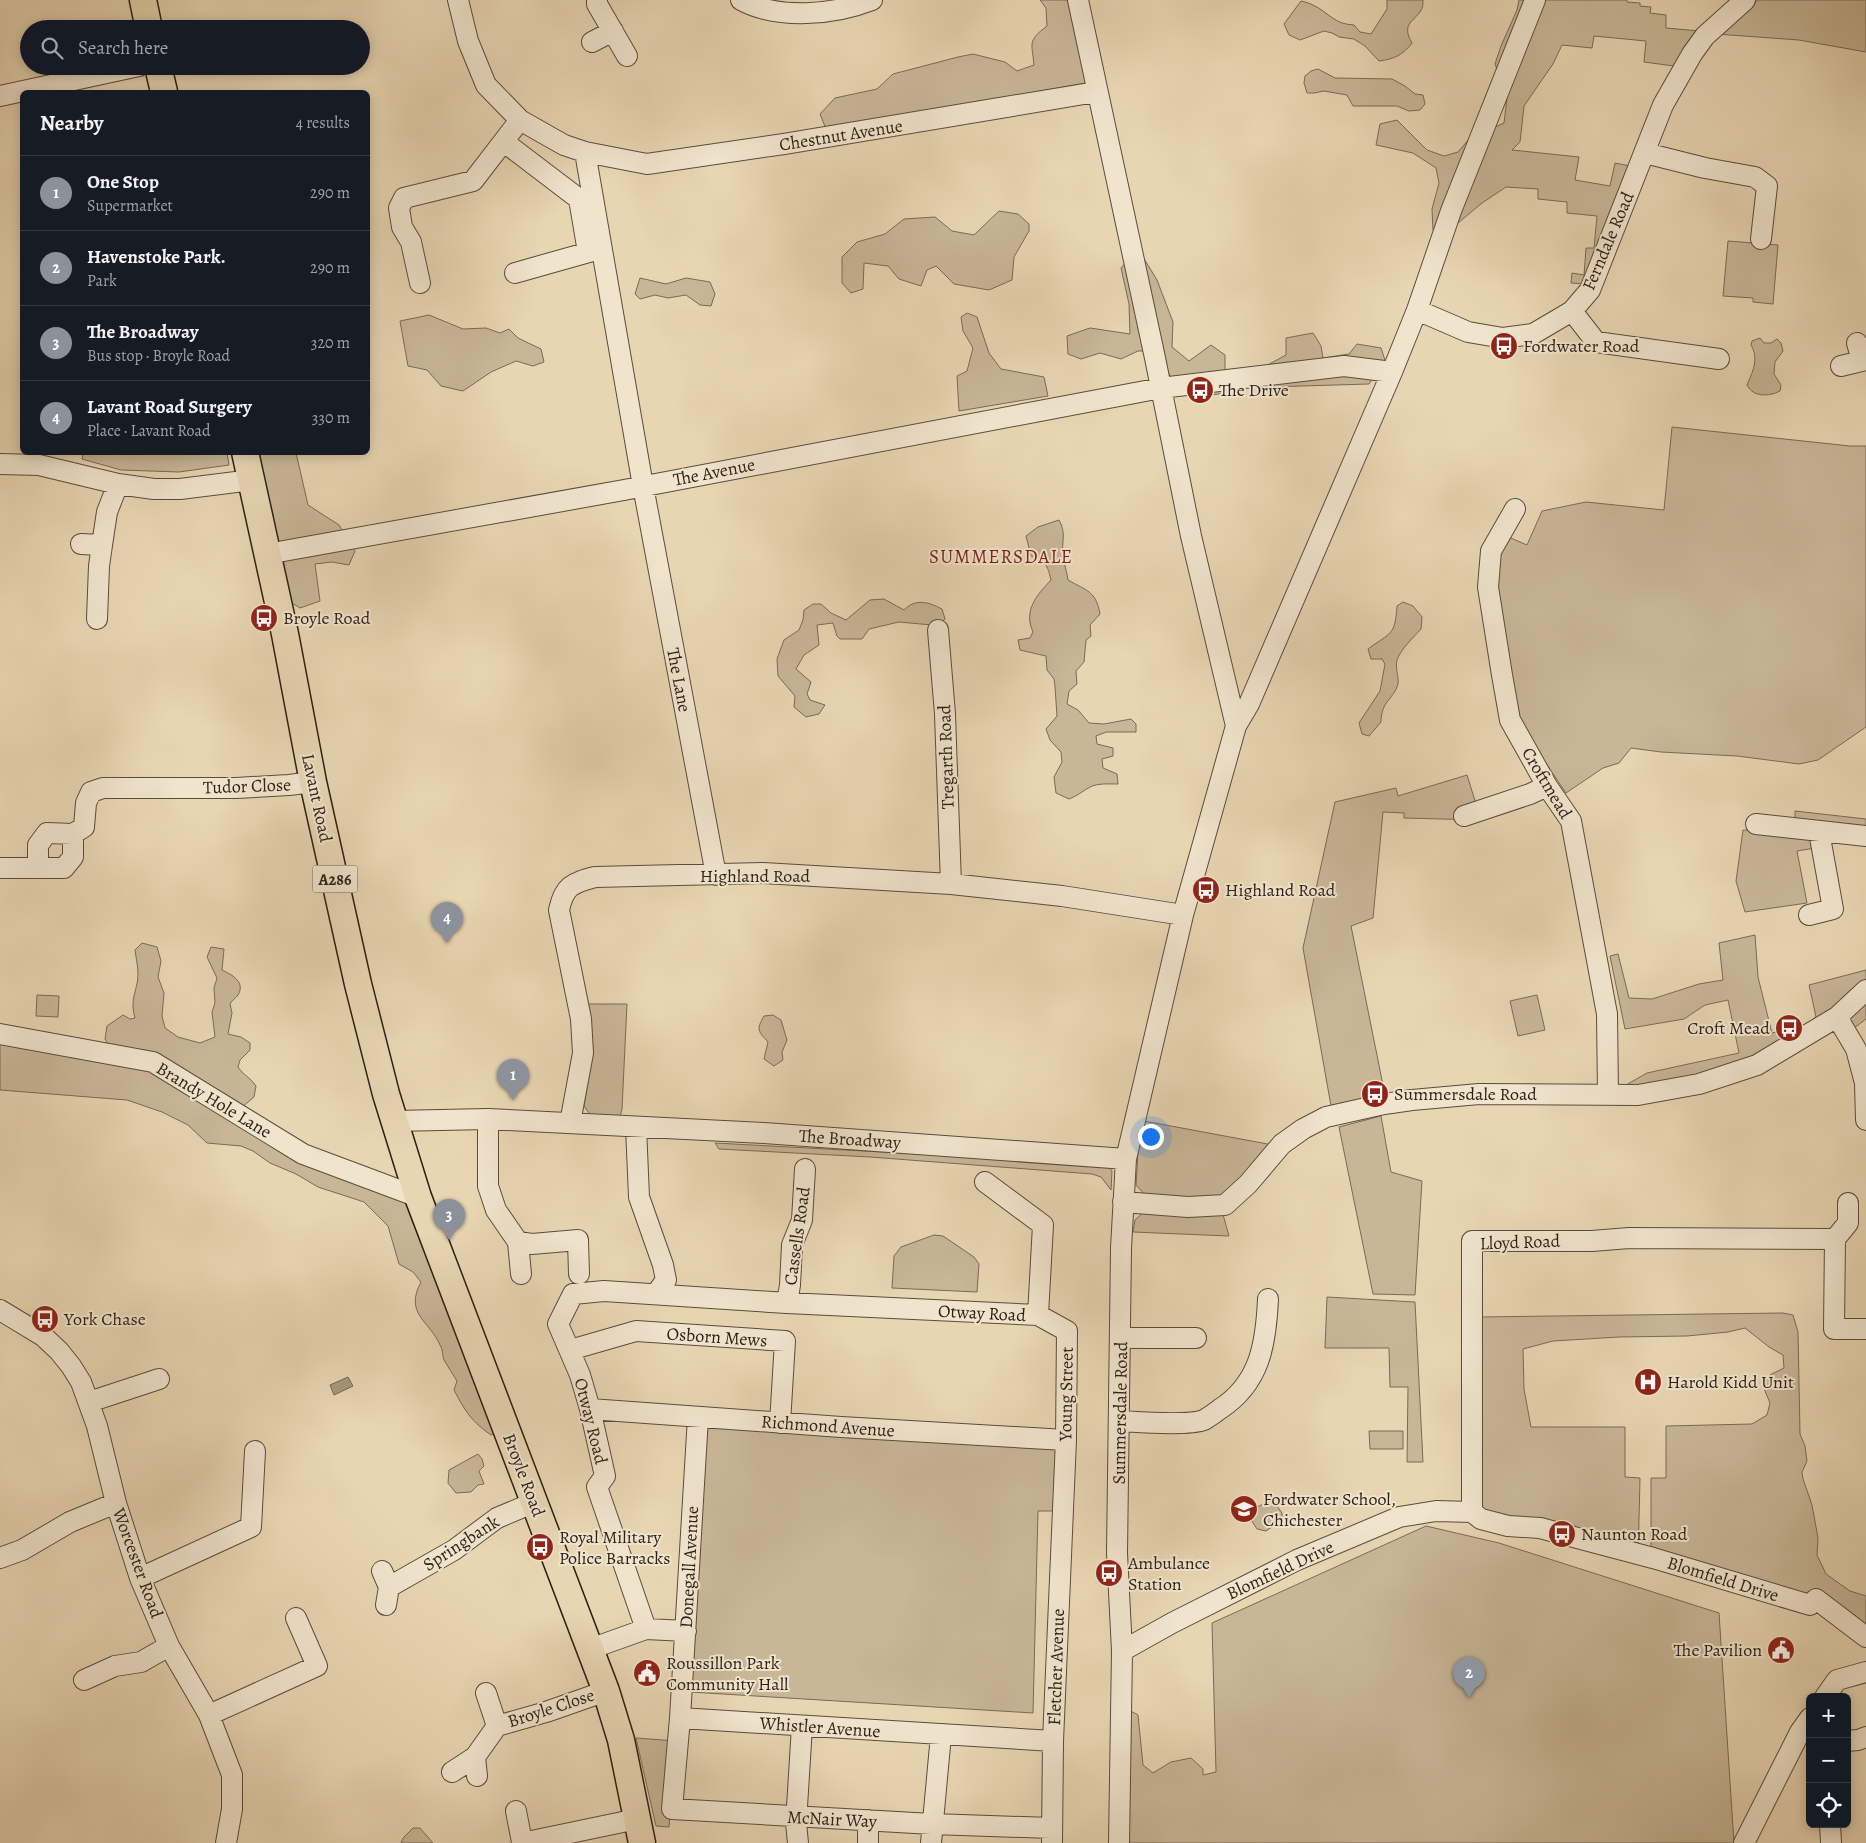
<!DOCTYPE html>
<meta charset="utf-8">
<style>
body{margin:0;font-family:Alegreya,serif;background:#20242c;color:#f1f3f6}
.controls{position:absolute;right:15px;bottom:15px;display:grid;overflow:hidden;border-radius:8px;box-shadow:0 2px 12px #0003}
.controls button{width:45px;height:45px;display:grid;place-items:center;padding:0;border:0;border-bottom:1px solid #363941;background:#171b24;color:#f1f3f6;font:25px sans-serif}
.you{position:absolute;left:1150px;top:1136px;width:18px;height:18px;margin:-12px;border:4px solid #fff;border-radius:50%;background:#1a73e8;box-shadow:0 0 0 8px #1a73e833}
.badge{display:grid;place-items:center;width:32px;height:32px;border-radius:50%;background:#8c9099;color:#fff;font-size:16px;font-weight:700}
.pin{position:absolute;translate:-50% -41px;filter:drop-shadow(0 1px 2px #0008)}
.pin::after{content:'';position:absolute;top:26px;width:18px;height:15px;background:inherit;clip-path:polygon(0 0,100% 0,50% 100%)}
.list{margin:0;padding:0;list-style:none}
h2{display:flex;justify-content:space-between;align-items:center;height:65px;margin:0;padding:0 20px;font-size:21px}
h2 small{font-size:16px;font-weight:400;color:#9ea1a6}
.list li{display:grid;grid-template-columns:32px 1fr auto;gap:15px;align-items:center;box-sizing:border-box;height:75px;padding:0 20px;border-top:1px solid #363941}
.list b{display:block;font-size:19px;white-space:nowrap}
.list p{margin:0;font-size:16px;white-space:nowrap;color:#9ea1a6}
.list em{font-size:16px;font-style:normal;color:#9ea1a6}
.icon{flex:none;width:28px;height:28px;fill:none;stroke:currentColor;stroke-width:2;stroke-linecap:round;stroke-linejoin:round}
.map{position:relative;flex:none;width:1866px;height:1843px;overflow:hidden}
.search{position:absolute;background:#171b24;box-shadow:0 2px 12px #0003;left:20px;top:20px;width:350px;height:55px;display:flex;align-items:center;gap:12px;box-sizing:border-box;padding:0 18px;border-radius:28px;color:#9ea1a6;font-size:19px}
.panel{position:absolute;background:#171b24;box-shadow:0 2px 12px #0003;left:20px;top:90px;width:350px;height:365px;border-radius:8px}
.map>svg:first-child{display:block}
.green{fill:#c8b697;stroke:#7a6a56}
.water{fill:#a8977d;stroke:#766753}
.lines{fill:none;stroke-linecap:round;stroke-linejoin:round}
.minor-casing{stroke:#5a4c3c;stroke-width:22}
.major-casing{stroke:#2b1f15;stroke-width:29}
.minor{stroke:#f0e4cd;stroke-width:20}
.major{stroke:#e8d5b2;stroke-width:26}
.labels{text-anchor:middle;stroke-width:4;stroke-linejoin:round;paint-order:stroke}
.shield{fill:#f0e4cd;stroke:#665a4c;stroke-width:1}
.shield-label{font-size:16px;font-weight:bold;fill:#2b1f15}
.street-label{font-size:18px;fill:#2b1f15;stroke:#f0e4cd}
.poi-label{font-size:18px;fill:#2b1f15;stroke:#f0e4cd;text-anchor:start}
.neighbourhood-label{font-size:19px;letter-spacing:1px;fill:#7a1f14;stroke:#f0e4cd}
</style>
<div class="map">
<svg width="1866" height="1843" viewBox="0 0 1866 1843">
<rect width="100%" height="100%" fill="#e8d5b2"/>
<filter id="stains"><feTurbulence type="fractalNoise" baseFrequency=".004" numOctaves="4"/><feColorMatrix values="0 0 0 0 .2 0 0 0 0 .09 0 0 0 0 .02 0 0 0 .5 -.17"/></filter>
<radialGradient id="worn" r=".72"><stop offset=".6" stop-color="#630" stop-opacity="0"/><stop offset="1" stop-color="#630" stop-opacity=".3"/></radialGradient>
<path class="green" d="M1040,0H1070L1086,83L826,129L820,114L835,98L877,89L893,74L958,57L973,54L1005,62L1017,71L1034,65C1032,43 1027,41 1047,26L1046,8Z
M1387,0H1423C1425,21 1397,18 1412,43C1403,55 1394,59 1379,61L1365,46L1354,39L1339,37L1332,33L1324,31L1300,40L1289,35L1284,24L1301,1C1305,2 1309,3 1313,5C1330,13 1333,24 1354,25L1360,32L1371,34L1387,9Z
M1519,0H1627V2L1640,3V6L1651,7L1650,13L1666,15V28L1700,31L1674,66L1644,62L1646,41L1594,36L1592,48L1562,45L1553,64L1524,106L1520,142L1512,150L1579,157L1575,180L1610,186L1615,163L1630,166L1584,284L1571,283L1572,273L1584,275L1586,248H1594L1597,216L1567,213V202L1538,199V189L1506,187L1482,203L1458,223L1433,230L1432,209L1439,183L1436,168L1413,153L1376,145L1380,124L1397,120L1427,150L1444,156L1458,152L1470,138L1504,123L1507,98L1495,64L1501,46L1517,10Z
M1758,0H1866V52L1799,40L1716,34Z
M1318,69L1335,78L1392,79L1405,86L1415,94L1423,95L1425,104L1420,110L1409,111L1397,106H1353L1347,95L1324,91L1314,93H1307L1304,83L1305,76L1311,71Z
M999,211L1018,214L1029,224V231L1014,257L1012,280L989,290L954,284L936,266L927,270L921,286L899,279L888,266L864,263L863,289L851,293L842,283V257L857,242L885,234L904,219L935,217L952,231L974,235Z
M1728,241L1778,245L1773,304L1753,302V298L1723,296Z
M1143,257L1157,280L1173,322L1172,347L1189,361L1211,345L1225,355V393L1192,398L1170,376L1160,351H1138L1121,359L1100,353L1081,359L1068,354L1067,336L1090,328L1130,334L1129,304L1121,268L1128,260Z
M640,278L666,284L686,278L710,282L715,294L711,306L700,305L686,295L668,298L655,295L640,299L635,294Z
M967,313L977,317L989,353L1001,369L1044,377L1048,396L959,411L957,376L967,371L973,348L963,331L961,317Z
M429,315L463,329L486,328L500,333L509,329L518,338L541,349L544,362L533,366L516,361L491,372L463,391L441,386L427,370L408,366L400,321Z
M1313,333L1321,346L1323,358L1349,354L1357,344L1381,348L1385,360L1369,384L1268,387L1264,367L1286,355V338Z
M1760,338L1764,343H1771L1777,339L1781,343L1783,351L1775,362L1774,374L1781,385L1780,391C1768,397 1753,397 1747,385C1753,371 1759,359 1751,345L1752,341Z
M1672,427L1850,446H1866V727L1818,760L1799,764L1737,756L1661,752L1631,748L1619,763L1603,768L1566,793L1516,719L1496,589L1498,552L1506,536L1527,545L1542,511L1586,502L1664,510Z
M83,453H227L229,465L179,472L121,470L82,459Z
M252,453H296L308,505L339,525L355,551L349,565L332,562L315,564L320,601L300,608L284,598Z
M1059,520C1067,534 1061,542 1063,556C1064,564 1067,572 1068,580C1087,591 1096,591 1100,614L1090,625L1091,636L1086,640L1084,662L1076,671L1077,684L1069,691L1067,704L1078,710L1089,723L1104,724L1131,719L1136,724V732H1106L1096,736L1097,744L1113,748V756L1102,759L1103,768L1117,774L1118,784C1109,784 1098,783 1090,787C1083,791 1077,796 1069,799L1056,793L1054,777L1062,762L1061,752L1050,740L1046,729L1057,716L1055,687L1054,679L1047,670L1046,656L1020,650L1018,640L1030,638L1033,632C1023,610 1037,595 1051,580C1047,564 1046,562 1031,556L1026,536L1038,527Z
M884,599L904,610C916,598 928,602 942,609L945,619L940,624L932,625L899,622L869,629L862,639H840L837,636L833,623L817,625L819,645L804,655L796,669L811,682L807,694L810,700L825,705L819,714L806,717L794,707L795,696L778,676L777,659L784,640L799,630L803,620L804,610L813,604H821L831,613L846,620L870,600Z
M1403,602L1413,606L1422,617L1421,629C1414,637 1400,650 1397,660C1395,668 1399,677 1398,684C1394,699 1381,701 1381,722L1369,736L1362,734L1359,723L1380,691L1385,664L1382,659H1371L1368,649C1391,632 1395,636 1397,606Z
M1467,775L1481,820L1404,818V813L1383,812L1373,918L1351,926L1385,1095L1331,1106L1303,948L1335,802L1396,788L1398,796Z
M1795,811L1866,819V832L1795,823Z
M1743,830L1813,835L1815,848L1797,851L1807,903L1745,912L1736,881Z
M1755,935L1758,977L1772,1033L1802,1027L1816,1017L1809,985L1866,970V1019L1854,1028L1836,1014L1755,1061L1631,1090L1626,1085L1647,1073L1739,1053L1728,1000L1705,1005L1684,1019L1625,1029L1610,956L1618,954L1629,998L1652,999L1699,984L1723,980L1719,943Z
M142,943L157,947L161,961L158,977L164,993L162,1016L165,1028L178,1037L200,1043L215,1037L212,1012L215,1003L214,988L217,978L207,957L211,947L224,949L222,970C231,974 246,982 238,995C236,998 232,1000 230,1004L232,1013L228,1034L241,1037L250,1043V1050L240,1060L238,1067C243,1075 250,1077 256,1086L254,1097L241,1108L110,1047L105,1039L107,1026L123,1015L130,1019L135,1018C129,998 138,991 138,974C138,966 136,958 135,950Z
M37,995L59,996L58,1017L36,1016Z
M1537,995L1545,1030L1518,1036L1510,1001Z
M588,1004H627L622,1109L619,1121L594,1120L584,1106L593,1053Z
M773,1015L781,1020L787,1040L782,1052L783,1060L774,1066L764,1059L768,1042C758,1031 756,1030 764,1016Z
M0,1042L147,1070L412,1198L502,1431L491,1435C471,1421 465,1411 454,1390L457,1381C453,1374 448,1367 444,1360C442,1355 443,1349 440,1345C429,1320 404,1314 421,1282L413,1272L399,1264L388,1226L364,1202L318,1187L296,1174L270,1163L253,1151L241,1146L207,1143L188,1125L162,1112L127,1100L0,1090Z
M1381,1116L1391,1172L1422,1181L1415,1295L1373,1294L1339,1127Z
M1144,1121L1273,1145L1221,1199L1146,1196L1136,1185L1138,1152Z
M715,1143L1106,1164L1112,1171L1111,1190L1101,1177L1092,1174L870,1157L719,1149Z
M1146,1210L1222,1211L1229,1236L1133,1232L1135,1220Z
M934,1235L943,1236L974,1257L979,1264L977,1292L892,1288L894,1256L901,1247Z
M1327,1297L1415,1302L1423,1462H1407L1408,1387H1390L1389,1348H1325Z
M1783,1313L1793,1315L1798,1332L1800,1434L1805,1446L1807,1461L1802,1472L1803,1479L1812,1505L1818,1538L1817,1555L1826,1574L1850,1591L1866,1596V1630L1651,1548V1478H1666V1426L1752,1424L1767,1415L1770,1403L1765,1391V1380L1770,1375L1784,1368L1783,1355L1769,1347L1745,1328L1728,1332L1687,1336L1619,1337L1553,1341L1523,1349L1524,1389L1531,1427H1625V1477L1640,1478L1638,1561L1480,1513L1479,1317Z
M707,1427L1056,1448L1054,1511H1038L1033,1713L690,1692Z
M1369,1431H1403V1449H1370Z
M478,1454L482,1459L484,1466L479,1471L484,1484L478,1485L471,1492L456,1493L448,1483L449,1470Z
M1268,1501L1274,1502L1282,1513V1520L1266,1531L1257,1529L1250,1518L1251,1511Z
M1426,1526L1499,1543L1719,1613L1734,1843H1124L1127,1709L1138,1715L1143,1765L1153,1773L1171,1762L1191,1758L1203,1769V1775L1216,1772L1212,1623Z
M636,1738L676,1741L669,1827L656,1826Z
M413,1828H420L433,1843H401L404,1837Z"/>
<path class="water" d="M348,1377L353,1386L334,1395L330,1385Z"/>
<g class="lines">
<g class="minor-casing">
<path id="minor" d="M458,0L468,41L486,85L520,120L564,145L585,152L647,164L784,144L1096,92
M597,0V4L627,56
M741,0C778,20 834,15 872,0
M1078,0L1155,358L1191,536L1236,726
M592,42L613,31
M0,96L139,66
M504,142L579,199L588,252
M585,152L643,486L716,875
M1645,153L1705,168L1755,177L1767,186L1761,239
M515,273L600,249
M420,283L411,242L402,227L399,208L404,198L473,181L520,120
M1417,310L1468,332L1503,338L1533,334L1572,311L1590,290L1663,105L1692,54L1705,36L1745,0
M1572,311L1596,342L1719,359
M1857,343L1862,361
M1841,366L1866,360
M0,464L39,465L118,484
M1515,509L1491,551L1488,587L1502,675L1510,720L1547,786L1571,821L1607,1014L1608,1095
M81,544L102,545L107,512L118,484L154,489H180L252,480
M267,554L624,490L1161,388L1344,366L1392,372
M97,619L99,566L102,545
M938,630L945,714L951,884
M1464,816L1530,794L1547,786
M1756,824L1866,836
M38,867V845L47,833L73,834
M0,868H64L73,857V834L84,827L86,803L91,792L103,788H236L289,785L313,782
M1809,915L1833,909L1819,832
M1837,1017L1856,1049L1865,1083L1866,1120
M0,1034L153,1062L303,1154L418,1197
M488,1119V1186L496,1210L518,1242L532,1244L578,1240L579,1274
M393,1121L488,1119L764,1133L1126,1159
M570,1123L583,1053L581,1019L559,910C564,886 572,883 595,877L763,873L951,884L1062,896L1183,915
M636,1127L639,1197L663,1265L666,1280L656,1294
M985,1182L1043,1225L1038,1315
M1123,1202L1188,1207L1225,1205L1248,1184L1282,1144L1303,1129L1326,1117L1384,1104L1412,1100L1479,1094L1638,1095L1699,1084L1757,1065L1837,1017L1866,990
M1835,1239L1848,1223V1203
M518,1242L521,1274
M787,1303L790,1285L792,1245L802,1220L805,1169
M0,1310L43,1336L59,1351L71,1366L81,1382L97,1426L116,1503L140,1578L169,1646L209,1715L232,1775V1809L226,1843
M1121,1338H1196
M570,1350L636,1331L785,1341L780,1423
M89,1402L159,1379
M590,1409L841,1427L1066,1440
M698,1417L680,1718L672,1809L932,1824L1051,1828
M1120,1421C1139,1422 1188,1426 1204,1420C1209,1417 1215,1413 1220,1409C1260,1383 1266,1344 1268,1299
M1472,1512V1241H1592L1629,1238L1835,1239L1834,1329H1866
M0,1558L22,1550L70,1522L116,1503
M382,1571L389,1587L386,1605
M140,1578L251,1527L255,1451
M389,1587L454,1550L497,1518L535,1502
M646,1629L597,1487L605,1476L590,1409L580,1375L558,1324L573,1294L604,1291L787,1303L1038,1315L1067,1331L1066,1440L1053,1741L1052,1843
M590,1649L646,1629L686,1631
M1122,1651L1172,1623L1297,1560L1399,1517L1436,1511L1472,1512L1481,1519L1508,1526L1540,1528L1653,1558L1810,1605L1816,1599L1866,1637
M84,1680L115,1666L141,1662L169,1646
M486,1693L497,1726
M1825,1697L1837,1680L1866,1672
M209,1715L317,1666L296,1618
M680,1718L1053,1741
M1847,1741L1858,1740L1866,1737
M452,1772L475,1757
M477,1776L475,1757L497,1726L546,1712L606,1691
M516,1811L522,1842
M868,1820V1843
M1830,1824L1831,1843
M522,1843L637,1819
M798,1843L796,1823L802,1726
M931,1843L941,1735
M1119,1843L1122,1651L1117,1553L1121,1248L1126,1159L1183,915L1236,726L1249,704L1392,372L1417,310L1451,211L1535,0
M1744,1843L1800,1732L1810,1718"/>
</g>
<g class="major-casing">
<path id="major" d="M143,0L149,29
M158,66L164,92
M245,452L285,634L313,782L358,984L386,1094L418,1197L606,1691L621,1740L642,1843"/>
</g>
<use href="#minor" class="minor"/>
<use href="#major" class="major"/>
</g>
<defs>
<g id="bus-disc" transform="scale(1.4375)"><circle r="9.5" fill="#8f2418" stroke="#f0e4cd"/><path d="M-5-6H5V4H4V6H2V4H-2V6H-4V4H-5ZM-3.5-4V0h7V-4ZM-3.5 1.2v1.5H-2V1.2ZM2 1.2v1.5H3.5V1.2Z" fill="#fff"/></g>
<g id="hospital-disc" transform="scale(1.4375)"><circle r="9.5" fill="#8f2418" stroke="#f0e4cd"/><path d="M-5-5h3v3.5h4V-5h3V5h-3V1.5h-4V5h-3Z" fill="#fff"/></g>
<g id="school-disc" transform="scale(1.4375)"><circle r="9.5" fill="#8f2418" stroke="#f0e4cd"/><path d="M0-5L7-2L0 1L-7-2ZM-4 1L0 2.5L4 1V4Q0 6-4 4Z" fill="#fff"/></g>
<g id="civic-disc" transform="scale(1.4375)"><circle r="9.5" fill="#8f2418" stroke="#f0e4cd"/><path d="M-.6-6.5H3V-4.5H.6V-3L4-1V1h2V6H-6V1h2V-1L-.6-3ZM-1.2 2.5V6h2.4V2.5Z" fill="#fff"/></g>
</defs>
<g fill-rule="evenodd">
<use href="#bus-disc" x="1504" y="346"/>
<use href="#bus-disc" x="1200" y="390"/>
<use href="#bus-disc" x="264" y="618"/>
<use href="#bus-disc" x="1206" y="890"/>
<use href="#bus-disc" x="1789" y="1028"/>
<use href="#bus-disc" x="1375" y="1094"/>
<use href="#bus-disc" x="45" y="1319"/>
<use href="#hospital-disc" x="1648" y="1382"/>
<use href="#school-disc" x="1244" y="1509"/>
<use href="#bus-disc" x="1562" y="1534"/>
<use href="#bus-disc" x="540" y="1547"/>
<use href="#bus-disc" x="1109" y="1573"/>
<use href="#civic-disc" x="1781" y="1650"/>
<use href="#civic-disc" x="647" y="1673"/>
</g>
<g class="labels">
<rect class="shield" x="312.5" y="865.5" width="45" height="27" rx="4"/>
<g class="shield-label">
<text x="335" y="885">A286</text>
</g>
<g class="street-label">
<text transform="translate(841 135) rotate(-9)" y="6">Chestnut Avenue</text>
<text transform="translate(1608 241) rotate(-67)" y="6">Ferndale Road</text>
<text transform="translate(714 472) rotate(-11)" y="6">The Avenue</text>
<text transform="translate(679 680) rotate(79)" y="6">The Lane</text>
<text transform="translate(946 757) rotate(-92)" y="6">Tregarth Road</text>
<text transform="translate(1547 783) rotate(59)" y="6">Croftmead</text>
<text transform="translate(247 786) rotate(-2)" y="6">Tudor Close</text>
<text transform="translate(317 798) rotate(78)" y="6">Lavant Road</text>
<text x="755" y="882">Highland Road</text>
<text transform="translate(214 1100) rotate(31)" y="6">Brandy Hole Lane</text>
<text transform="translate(850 1139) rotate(4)" y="6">The Broadway</text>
<text transform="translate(797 1236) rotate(-82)" y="6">Cassells Road</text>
<text transform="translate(1520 1242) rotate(-2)" y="6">Lloyd Road</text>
<text transform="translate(982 1313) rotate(3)" y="6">Otway Road</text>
<text transform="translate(717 1337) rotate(4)" y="6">Osborn Mews</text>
<text transform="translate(1066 1394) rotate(-89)" y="6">Young Street</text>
<text transform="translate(1120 1413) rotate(-89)" y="6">Summersdale Road</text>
<text transform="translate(591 1421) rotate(76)" y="6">Otway Road</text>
<text transform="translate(828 1426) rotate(4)" y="6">Richmond Avenue</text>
<text transform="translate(524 1475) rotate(69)" y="6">Broyle Road</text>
<text transform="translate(461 1543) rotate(-33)" y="6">Springbank</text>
<text transform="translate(138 1563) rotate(70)" y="6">Worcester Road</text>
<text transform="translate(689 1567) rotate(-87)" y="6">Donegall Avenue</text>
<text transform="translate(1280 1570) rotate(-25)" y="6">Blomfield Drive</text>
<text transform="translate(1723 1579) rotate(17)" y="6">Blomfield Drive</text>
<text transform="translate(1056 1667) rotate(-88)" y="6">Fletcher Avenue</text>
<text transform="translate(551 1708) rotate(-18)" y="6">Broyle Close</text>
<text transform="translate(820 1727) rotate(4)" y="6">Whistler Avenue</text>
<text transform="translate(832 1819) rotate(3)" y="6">McNair Way</text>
</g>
<g class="poi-label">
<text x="1523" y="352">Fordwater Road</text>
<text x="1219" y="396">The Drive</text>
<text x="283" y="624">Broyle Road</text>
<text x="1225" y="896">Highland Road</text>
<text x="1770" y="1034" text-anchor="end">Croft Mead</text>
<text x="1394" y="1100">Summersdale Road</text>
<text x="64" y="1325">York Chase</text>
<text x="1667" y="1388">Harold Kidd Unit</text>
<text x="1263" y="1505">Fordwater School,<tspan x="1263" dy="21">Chichester</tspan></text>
<text x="1581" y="1540">Naunton Road</text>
<text x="559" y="1543">Royal Military<tspan x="559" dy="21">Police Barracks</tspan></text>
<text x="1128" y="1569">Ambulance<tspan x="1128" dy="21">Station</tspan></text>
<text x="1762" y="1656" text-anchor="end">The Pavilion</text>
<text x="666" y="1669">Roussillon Park<tspan x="666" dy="21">Community Hall</tspan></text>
</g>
<g class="neighbourhood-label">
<text x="1001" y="563">SUMMERSDALE</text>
</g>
</g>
<rect width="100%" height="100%" filter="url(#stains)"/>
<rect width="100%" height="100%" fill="url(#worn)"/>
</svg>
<div class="controls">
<button>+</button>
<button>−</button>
<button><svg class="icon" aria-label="locate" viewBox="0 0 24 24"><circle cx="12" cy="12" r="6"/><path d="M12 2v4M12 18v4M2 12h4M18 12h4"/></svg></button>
</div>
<div class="you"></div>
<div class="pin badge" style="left:513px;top:1100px">1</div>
<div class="pin badge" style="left:1469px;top:1698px">2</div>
<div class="pin badge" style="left:449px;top:1240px">3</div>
<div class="pin badge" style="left:447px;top:943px">4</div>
<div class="search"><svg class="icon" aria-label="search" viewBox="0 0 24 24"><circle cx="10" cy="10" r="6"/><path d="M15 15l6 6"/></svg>Search here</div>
<section class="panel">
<h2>Nearby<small>4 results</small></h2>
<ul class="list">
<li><span class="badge">1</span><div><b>One Stop</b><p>Supermarket</p></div><em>290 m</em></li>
<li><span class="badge">2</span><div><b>Havenstoke Park.</b><p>Park</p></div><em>290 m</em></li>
<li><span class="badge">3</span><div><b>The Broadway</b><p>Bus stop · Broyle Road</p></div><em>320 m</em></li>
<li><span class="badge">4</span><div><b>Lavant Road Surgery</b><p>Place · Lavant Road</p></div><em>330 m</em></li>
</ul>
</section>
</div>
